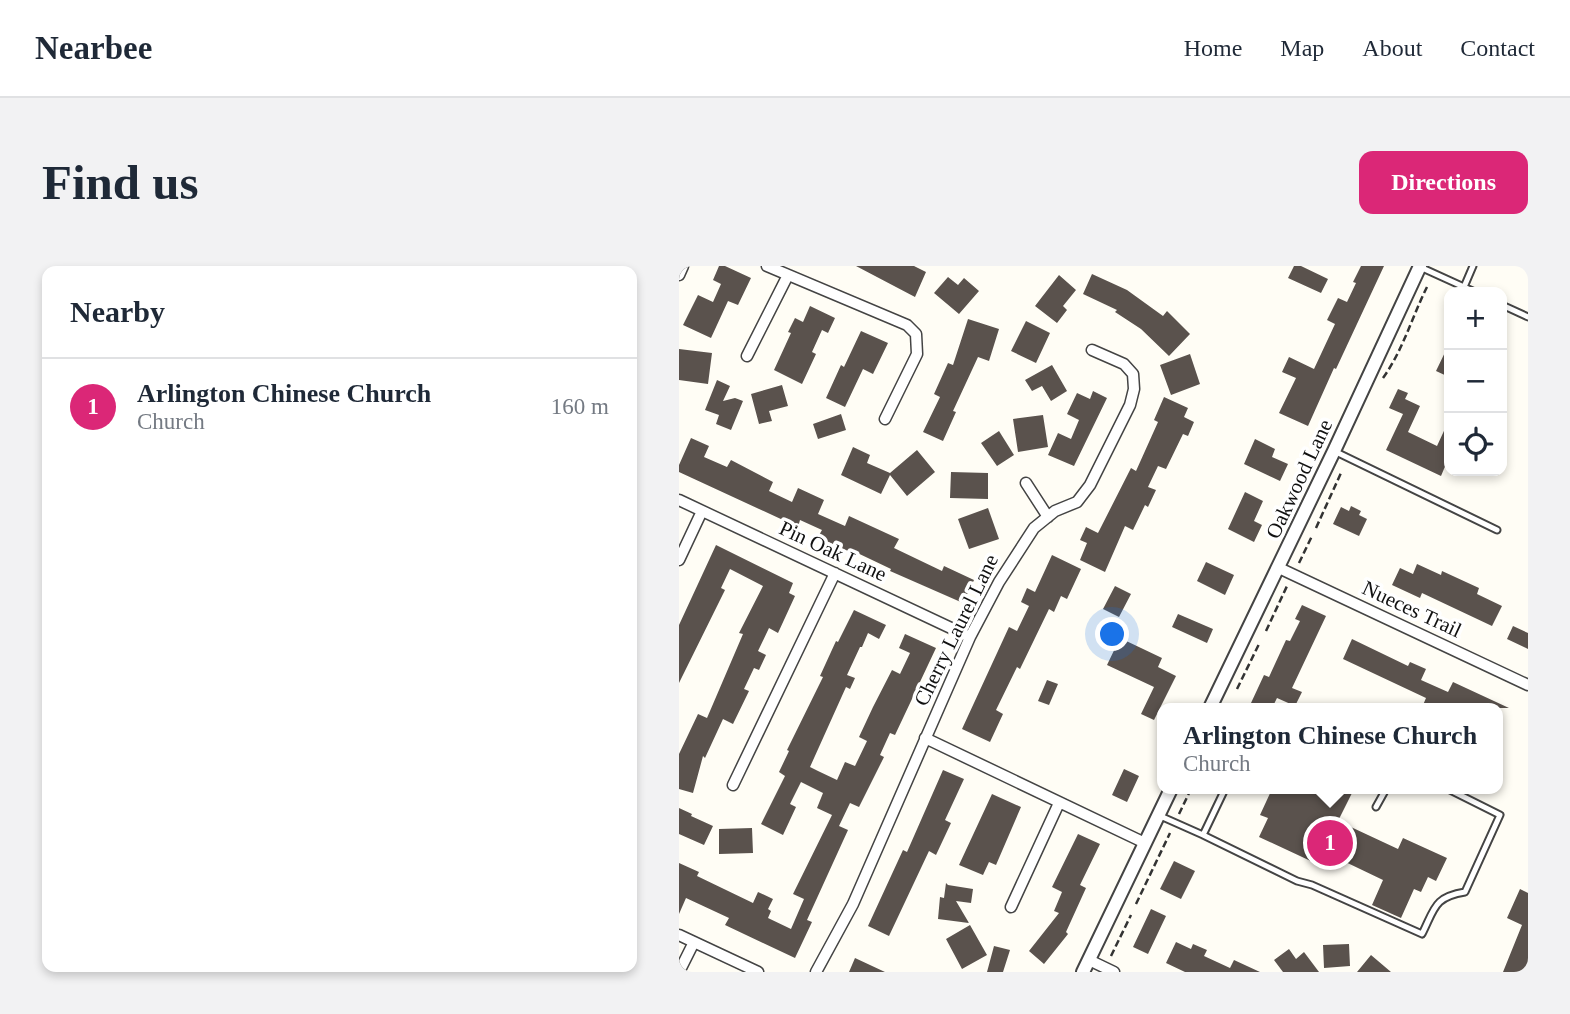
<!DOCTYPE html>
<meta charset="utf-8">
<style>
body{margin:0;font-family:"Times New Roman",serif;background:#f2f2f3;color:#1f2937}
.controls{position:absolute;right:21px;top:21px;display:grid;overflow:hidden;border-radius:14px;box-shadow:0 4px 10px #0003}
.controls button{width:63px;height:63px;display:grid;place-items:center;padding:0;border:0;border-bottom:2px solid #e0e1e3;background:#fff;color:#1f2937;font:35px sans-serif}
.you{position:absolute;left:434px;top:369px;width:24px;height:24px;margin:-18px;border:5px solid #fff;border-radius:50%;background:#1a73e8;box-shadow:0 0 0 10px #1a73e833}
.badge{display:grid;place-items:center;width:46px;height:46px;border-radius:50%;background:#db2777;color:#fff;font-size:23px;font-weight:700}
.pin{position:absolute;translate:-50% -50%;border:4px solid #fff;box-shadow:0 2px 7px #0006}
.popup{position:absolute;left:478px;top:437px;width:346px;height:91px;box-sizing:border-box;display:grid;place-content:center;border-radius:14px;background:#fff;filter:drop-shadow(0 2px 5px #0005);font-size:23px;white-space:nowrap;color:#747a83}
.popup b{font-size:26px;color:#1f2937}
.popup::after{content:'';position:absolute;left:50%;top:100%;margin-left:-14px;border:14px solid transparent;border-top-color:#fff}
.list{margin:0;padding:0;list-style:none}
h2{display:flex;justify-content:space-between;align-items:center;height:91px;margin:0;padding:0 28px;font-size:30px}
h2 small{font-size:23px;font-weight:400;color:#747a83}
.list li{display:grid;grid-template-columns:46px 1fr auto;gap:21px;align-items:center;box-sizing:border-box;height:98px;padding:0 28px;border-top:2px solid #e0e1e3}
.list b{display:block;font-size:26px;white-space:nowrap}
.list p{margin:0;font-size:23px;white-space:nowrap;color:#747a83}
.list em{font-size:23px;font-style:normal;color:#747a83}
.icon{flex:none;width:38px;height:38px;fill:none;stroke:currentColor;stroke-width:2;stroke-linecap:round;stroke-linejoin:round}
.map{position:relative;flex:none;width:849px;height:706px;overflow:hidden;border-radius:14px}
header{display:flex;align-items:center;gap:42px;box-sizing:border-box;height:98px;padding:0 35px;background:#fff;border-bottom:2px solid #e0e1e3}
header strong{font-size:33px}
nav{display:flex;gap:38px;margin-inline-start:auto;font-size:24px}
.intro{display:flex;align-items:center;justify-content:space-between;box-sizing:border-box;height:168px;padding:0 42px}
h1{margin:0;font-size:49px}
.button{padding:18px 32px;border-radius:14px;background:#db2777;color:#fff;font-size:24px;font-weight:700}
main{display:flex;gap:42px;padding:0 42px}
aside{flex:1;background:#fff;border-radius:14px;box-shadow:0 4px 10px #0003}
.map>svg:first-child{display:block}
.building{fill:#5a524d}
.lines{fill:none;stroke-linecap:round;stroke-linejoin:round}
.service-casing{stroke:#444;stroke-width:9}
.minor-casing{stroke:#444;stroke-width:13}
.tertiary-casing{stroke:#444;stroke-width:16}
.path{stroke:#333;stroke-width:2.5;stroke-dasharray:7 3.5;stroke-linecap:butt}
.service{stroke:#fff;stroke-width:5}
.minor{stroke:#fff;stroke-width:10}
.tertiary{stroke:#fff;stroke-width:12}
.labels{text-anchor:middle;stroke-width:7;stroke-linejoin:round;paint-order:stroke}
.street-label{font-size:21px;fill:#111;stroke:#fff}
</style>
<header>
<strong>Nearbee</strong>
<nav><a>Home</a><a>Map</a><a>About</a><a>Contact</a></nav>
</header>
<div class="intro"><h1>Find us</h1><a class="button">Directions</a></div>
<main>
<aside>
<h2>Nearby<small></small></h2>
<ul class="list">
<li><span class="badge">1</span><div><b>Arlington Chinese Church</b><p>Church</p></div><em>160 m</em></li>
</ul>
</aside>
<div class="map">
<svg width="849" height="706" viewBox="0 0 849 706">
<rect width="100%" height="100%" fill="#fffdf5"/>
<path class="building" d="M40,0H46L72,12L59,39L49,35L32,72L4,59L19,29L34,36L42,18L34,14Z
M177,0H235L247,6L236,31Z
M615,0H622L649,13L642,27L609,12Z
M682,0H705L657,103L655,102L629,160L600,147L617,112L603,106L610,91L635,103L656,58L648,54L659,32L668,36L677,17L674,16Z
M413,8L448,24L484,50L488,45L511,68L490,90L462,63L436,46L438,44L404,28Z
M380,9L397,24L384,40L388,44L378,57L356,40Z
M269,11L279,19L285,12L300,25L280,48L255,27Z
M131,40L156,52L149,67L143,64L133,86L137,88L123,118L95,104L112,67L109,66L116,52L124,56Z
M289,53L320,63L310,95L299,91L274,145L277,146L264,175L244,166L261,131L255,128L269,97L274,99Z
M347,55L371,67L357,97L332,85Z
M182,65L209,77L194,108L184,103L166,141L147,132L162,99L165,101Z
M770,78V111L757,105Z
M0,83L33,87L29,118L0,114Z
M511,88L521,118L492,129L481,99Z
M373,99L388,125L372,135L363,120L353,125L346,114Z
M38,114L51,120L44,135L56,132L64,135L52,164L37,158L40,149L26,144Z
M103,119L109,140L90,145L93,155L80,158L72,128Z
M719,123L729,127L726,133L741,140L729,166L758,180L770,154V191L762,210L707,184L724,148L710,142Z
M414,125L428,132L395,200L369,189L379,167L392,173L400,154L388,148L398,127L411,133Z
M485,131L509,142L505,151L515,156L509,170L504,168L487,203L479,200L469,221L477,224L469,241L466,239L454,264L446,260L426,306L401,294L408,277L401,274L407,261L419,267L452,202L457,205L479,156L475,154Z
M162,148L167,164L139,173L134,158Z
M364,149L369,181L339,186L334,153Z
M320,165L335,189L318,200L302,177Z
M12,172L30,180L25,191L48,201L52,194L94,216L90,225L113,236L119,222L145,234L139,248L166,260L170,250L220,273L215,282L263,305L265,300L295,314L284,337L211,305L212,303L170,283L169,285L139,271L143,264L121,254L119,261L0,206V199Z
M576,173L596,183L593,191L609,198L601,215L565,198Z
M174,181L191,189L188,197L211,207L238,184L256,206L228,230L211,209L202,228L162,209Z
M272,206L309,207V233L271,232Z
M566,226L584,235L575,255L583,259L575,276L549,263Z
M672,240L682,245L680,249L688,253L680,270L654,258L662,241L670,245Z
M309,242L320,273L290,283L279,253Z
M37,279L114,317L110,327L116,330L99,367L90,362L79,385L87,389L80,404L75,402L65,423L70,425L54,458L44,453L26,492L24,490L14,527L0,523V488L19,448L28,452L64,368L60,367L84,320L51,303L42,322L46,324L0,417V359Z
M373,289L402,303L388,333L382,330L375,346L370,343L341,403L338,401L317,444L324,448L311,476L283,463L330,361L338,365L350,340L342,336L348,322L356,326Z
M527,296L555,309L546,329L518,315Z
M738,298L762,309L763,305L800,322L798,328L823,340L813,360L743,327L741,332L713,319L721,302L734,308Z
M436,320L452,328L440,351L424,343Z
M623,339L647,350L613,422L623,426L616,440L598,432L593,442H582L572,437L585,409L590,411L607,374L611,375L621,355L616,353Z
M175,344L207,359L200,373L189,367L183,381H181L168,409L176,412L171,423L167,421L131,501L139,505L158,514L166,496L176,500L188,475L180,471L194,441L213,404L221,408L231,387L220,382L226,368L257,382L216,469L211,467L201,489L205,491L180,541L171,537L160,560L169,564L128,654L133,656L116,692L46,659L50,652L7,632L0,648V597L20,606L18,610L74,637L79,626L94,633L89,643L92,645L89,652L112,663L125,633L114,628L153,549L138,542L144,527L122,516L111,538L117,541L104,569L82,558L106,510L100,506L110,485L108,484L144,411L141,410L157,375L159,376Z
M499,348L534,363L528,377L493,361Z
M834,360L849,367V383L828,373Z
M441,372L483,392L479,401L497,410L475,454L462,448L475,421L428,399Z
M673,373L729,400L731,396L747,403L742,414L769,426L774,416L830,442H752L744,439L747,432L664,393Z
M368,414L379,418L370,439L359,435Z
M445,503L460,510L448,536L433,529Z
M264,504L285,513L266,554L272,557L257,589L250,585L210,670L189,660L224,584L228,586Z
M593,523H631L656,534L661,523H675L659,555L719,583L724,572L768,592L757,615L749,611L742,626L735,623L722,652L693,639L704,614L656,591L651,604L580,571L589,552L581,549Z
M313,528L342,541L317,599L310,596L304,609L280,599Z
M0,542L13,548L12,550L34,560L25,579L0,568Z
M73,562L74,587L40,588V563Z
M399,568L421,578L401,619L407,622L387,666L389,668L365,698L350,685L380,647L375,645L383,626L373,621Z
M495,595L516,605L502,633L481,623Z
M267,617L269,619L294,623L292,637L277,635L290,657L259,653L261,631L265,632Z
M841,623L849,627V706H824L843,659L828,652Z
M472,643L487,650L469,688L454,681Z
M291,659L308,689L283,703L267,673Z
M497,676L512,683L514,678L528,684L525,690L551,702L555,694L581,706H506L487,697Z
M670,678L671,700L645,702L644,679Z
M315,680L331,684L324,706H308Z
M610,683L617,693L625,686L640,706H604L595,694Z
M692,689L712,706H678Z
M176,692L206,706H170Z"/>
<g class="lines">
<g class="service-casing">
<path id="service" d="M741,1L796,26
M785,21L794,0
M823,39L849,51
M655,185L818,264
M653,523L655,524
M697,541L707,523
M479,549L524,569L546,523
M524,569L618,615L633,619L743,668C756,642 755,631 786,626L821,549L769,523"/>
</g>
<g class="minor-casing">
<path id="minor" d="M88,0L228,59L237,68L238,88L206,153
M0,9L4,0
M68,90L109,9
M347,217L369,251
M0,234L291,371
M0,294L23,245
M600,302L849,419
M246,472L466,577
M54,519L156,307
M332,641L380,537
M0,669L79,706
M410,694L435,706
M0,706L15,676
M137,706L174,638L291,371L320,316L355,262L376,245L398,236L411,219L451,139L455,123L454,108L445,98L413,84"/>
</g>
<g class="tertiary-casing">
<path id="tertiary" d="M531,442L655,185L741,0
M404,706L492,523"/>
</g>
<path class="path" d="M704,112C724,84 733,51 748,21
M637,262L662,207
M620,297L633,270
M587,365L608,320
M558,423L581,376
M549,442L550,439
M500,548L512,523
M457,638L491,567
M432,690L452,649"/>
<use href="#service" class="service"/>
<use href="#minor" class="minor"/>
<use href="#tertiary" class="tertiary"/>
</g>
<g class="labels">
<g class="street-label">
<text transform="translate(620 213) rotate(-65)" y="7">Oakwood Lane</text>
<text transform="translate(154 285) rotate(25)" y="7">Pin Oak Lane</text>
<text transform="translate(733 343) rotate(25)" y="7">Nueces Trail</text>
<text transform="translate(277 364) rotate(-64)" y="7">Cherry Laurel Lane</text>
</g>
</g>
</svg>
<div class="controls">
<button>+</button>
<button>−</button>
<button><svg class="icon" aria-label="locate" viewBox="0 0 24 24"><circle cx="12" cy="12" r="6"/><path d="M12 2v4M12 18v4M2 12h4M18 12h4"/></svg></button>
</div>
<div class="you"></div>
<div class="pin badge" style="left:651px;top:577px">1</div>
<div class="popup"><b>Arlington Chinese Church</b>Church</div>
</div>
</main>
